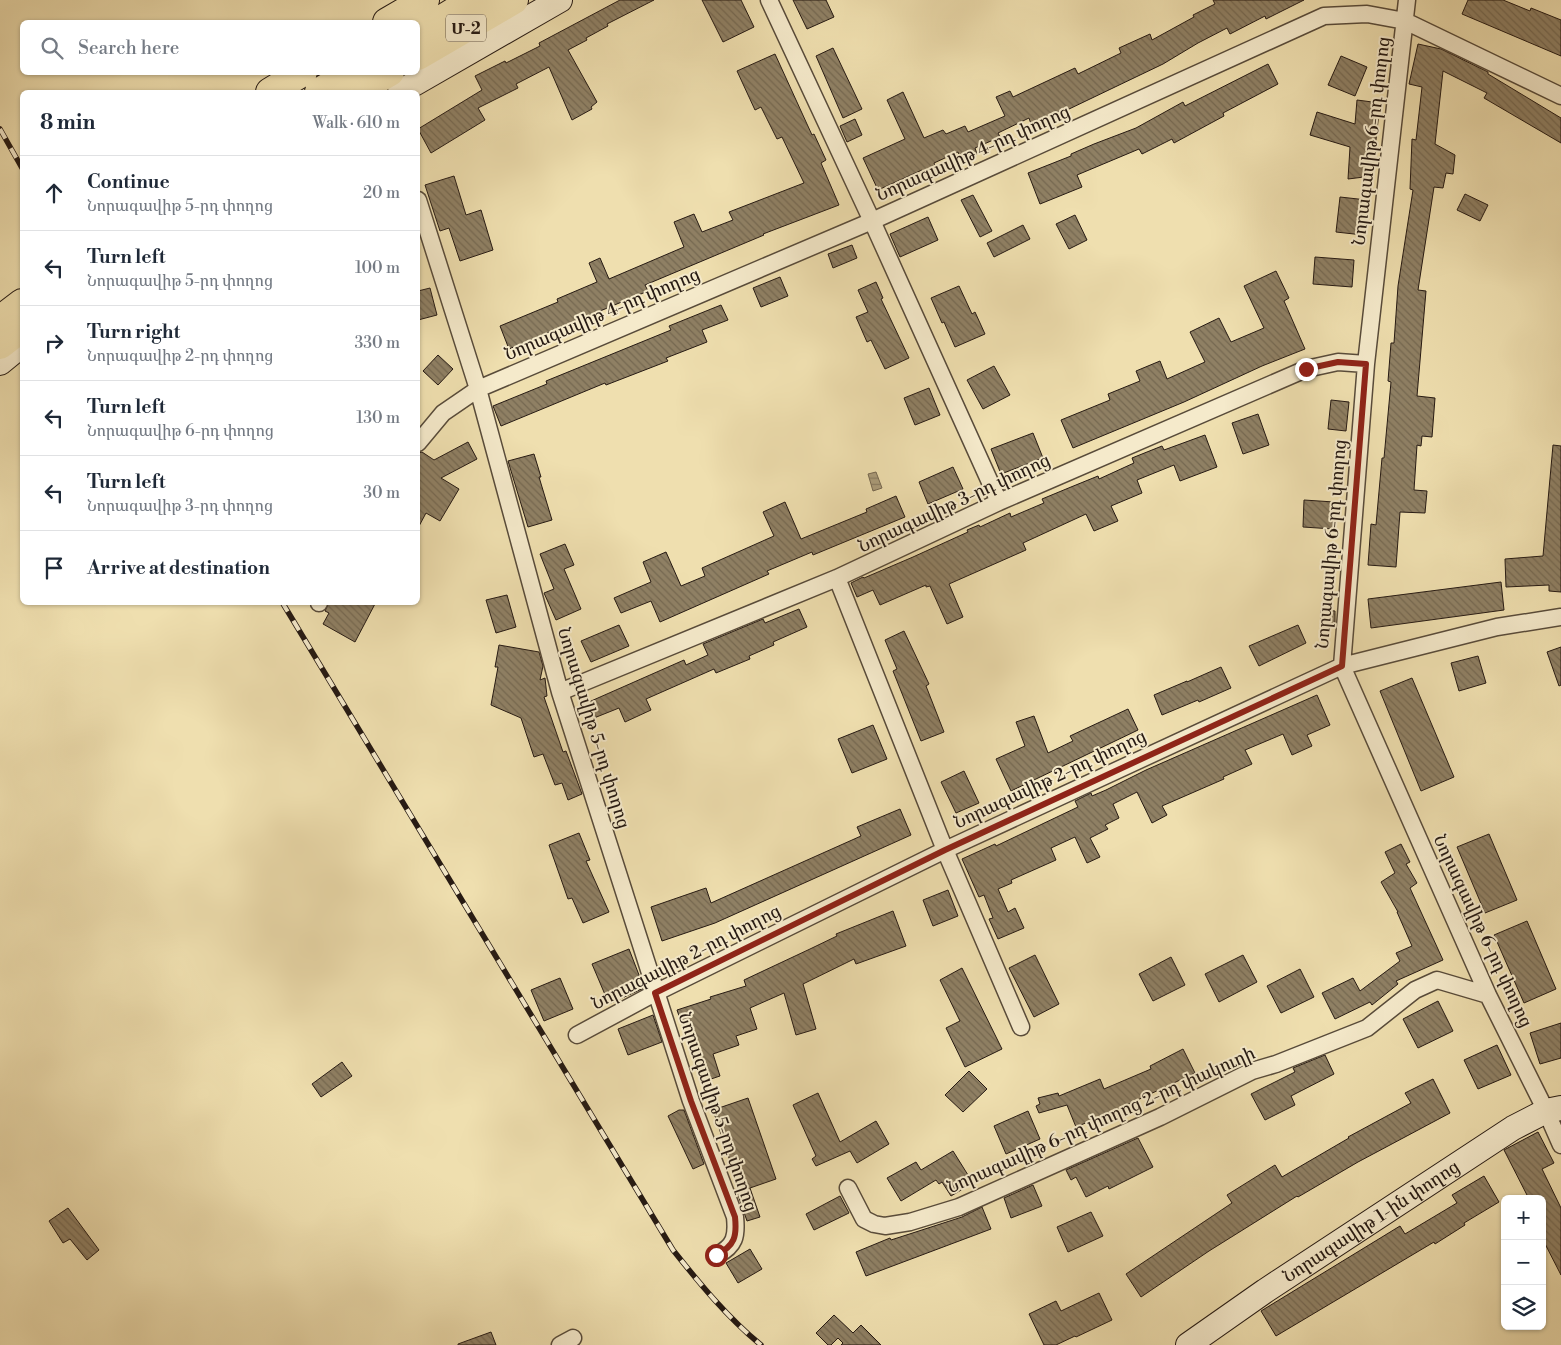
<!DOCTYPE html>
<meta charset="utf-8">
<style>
body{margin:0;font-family:"Libre Bodoni","Noto Serif Armenian",serif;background:#f6f6f7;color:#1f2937}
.controls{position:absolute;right:15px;bottom:15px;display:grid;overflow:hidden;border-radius:8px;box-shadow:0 1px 4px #0004}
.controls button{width:45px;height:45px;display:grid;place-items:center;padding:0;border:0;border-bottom:1px solid #e0e1e3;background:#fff;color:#1f2937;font:25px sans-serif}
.stop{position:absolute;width:15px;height:15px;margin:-11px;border:4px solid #8f2418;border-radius:50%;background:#fff}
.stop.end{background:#8f2418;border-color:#fff;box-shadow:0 1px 5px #0008}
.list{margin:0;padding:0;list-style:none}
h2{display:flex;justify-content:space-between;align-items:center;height:65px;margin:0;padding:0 20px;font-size:21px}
h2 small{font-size:16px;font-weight:400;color:#747a83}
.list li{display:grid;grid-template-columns:32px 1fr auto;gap:15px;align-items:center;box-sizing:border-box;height:75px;padding:0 20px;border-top:1px solid #e0e1e3}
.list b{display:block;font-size:19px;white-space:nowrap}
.list p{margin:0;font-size:16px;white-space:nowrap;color:#747a83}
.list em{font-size:16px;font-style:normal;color:#747a83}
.icon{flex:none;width:28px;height:28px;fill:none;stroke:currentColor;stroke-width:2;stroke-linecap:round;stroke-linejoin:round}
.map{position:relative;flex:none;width:1561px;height:1345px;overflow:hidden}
.search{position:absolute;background:#fff;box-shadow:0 1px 4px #0004;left:20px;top:20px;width:400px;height:55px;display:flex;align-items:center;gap:12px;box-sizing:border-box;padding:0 18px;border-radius:8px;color:#747a83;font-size:19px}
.panel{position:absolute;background:#fff;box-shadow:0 1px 4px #0004;left:20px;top:90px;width:400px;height:515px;border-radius:8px}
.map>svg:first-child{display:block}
.water{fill:url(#water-rules);stroke:#766851}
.building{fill:url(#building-back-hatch);stroke:#261a13}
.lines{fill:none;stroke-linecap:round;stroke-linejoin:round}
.street-casing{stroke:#584b3a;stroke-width:19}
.secondary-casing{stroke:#261a13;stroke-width:26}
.highway-casing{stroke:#261a13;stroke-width:30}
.street{stroke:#f5eacb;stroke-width:16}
.secondary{stroke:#f5eacb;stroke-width:24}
.highway{stroke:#efdfaf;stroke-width:28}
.rail-casing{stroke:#261a13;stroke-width:5.5}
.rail{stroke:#f5eacb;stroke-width:4;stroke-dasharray:11;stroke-linecap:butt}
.route{stroke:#8f2418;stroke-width:6}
.labels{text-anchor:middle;stroke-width:4;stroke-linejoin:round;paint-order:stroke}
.shield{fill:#f5eacb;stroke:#64584a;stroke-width:1}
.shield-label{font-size:16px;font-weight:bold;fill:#261a13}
.street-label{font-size:18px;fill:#261a13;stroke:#f5eacb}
</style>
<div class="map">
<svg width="1561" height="1345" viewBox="0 0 1561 1345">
<defs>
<pattern id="water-rules" width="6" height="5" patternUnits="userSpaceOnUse" patternTransform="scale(1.25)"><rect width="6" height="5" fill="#ab9c7a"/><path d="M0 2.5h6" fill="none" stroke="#8b7e63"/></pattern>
<pattern id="building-back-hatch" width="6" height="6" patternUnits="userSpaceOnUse" patternTransform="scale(1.25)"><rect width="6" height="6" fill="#8f8064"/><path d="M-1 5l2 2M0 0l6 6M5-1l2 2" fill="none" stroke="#756851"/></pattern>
</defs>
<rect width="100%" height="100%" fill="#efdfaf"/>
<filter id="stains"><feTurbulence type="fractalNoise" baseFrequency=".004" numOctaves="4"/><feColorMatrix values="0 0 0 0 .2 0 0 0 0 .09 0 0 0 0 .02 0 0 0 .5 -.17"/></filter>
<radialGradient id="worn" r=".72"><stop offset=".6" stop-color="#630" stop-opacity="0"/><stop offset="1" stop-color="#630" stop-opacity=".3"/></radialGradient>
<path class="water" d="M876,472L882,488L873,491L868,474Z"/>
<path class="building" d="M620,0H654L607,24L608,26L586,38L587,40L568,50L597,102L591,107L592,109L572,120L549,67L516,84L518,88L478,108L485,120L431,153L418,129L482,90L475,76L505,61L506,63L540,46L539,43Z
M702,0H741L754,27L723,42Z
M793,0H826L834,17L807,29Z
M1213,0H1304L1266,19L1265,16L1230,34L1227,28L1198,43L1163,64L1067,110V108L1031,124L1029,118L998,133L1000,137L975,148L977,154L962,161L958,152L934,163L935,166L923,172L922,170L878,190L863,158L905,139L887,100L903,92L924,138L943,130L946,134L965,126L968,132L1005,116L996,97L1010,91L1013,97L1075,68L1078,74L1121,53L1119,48L1150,34L1152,40L1194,17L1193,15L1215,4Z
M1468,0H1503L1530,11L1531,8L1561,20V56L1462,14Z
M1418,44L1441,49L1488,72V74L1561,118V143L1484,98L1487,93L1443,71L1435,144L1455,155L1453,174L1446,173L1443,188L1434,187L1418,290L1426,291L1417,396L1435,398L1432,437L1422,436L1421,446L1417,445L1414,490L1427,491L1425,513L1400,512L1396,567L1368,565L1371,524L1376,525L1382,458H1384L1391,382L1388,381L1391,343H1394L1398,286L1413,190L1410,189L1412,139L1416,140L1422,87L1409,84Z
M833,48L862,109L843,118L816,56Z
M775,54L812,135L814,134L826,160L821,163L839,205L763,234L764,235L645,285L648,291L509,349L500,326L558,302L557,299L597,282L589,263L600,258L609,279L684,247L674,222L694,214L702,232L733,220L729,212L804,183L782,137L777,139L761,107L755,110L737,71Z
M1341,56L1367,67L1355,96L1328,85Z
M1268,64L1278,84L1223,113L1224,116L1174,143L1172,139L1142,154L1139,149L1077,175L1082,187L1040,204L1028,173L1071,156V154L1094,144L1136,128L1183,102L1185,106Z
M1357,100L1380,103L1372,176L1348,179L1350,147L1310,135L1317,112L1355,124Z
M855,119L862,135L847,142L840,126Z
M454,176L466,215L481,210L493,250L460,261L449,228L440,231L425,185Z
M1465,194L1488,205L1480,221L1457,210Z
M973,195L992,231L980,237L961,200Z
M1340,197L1367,200L1363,235L1336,232Z
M1075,215L1087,240L1069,249L1056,224Z
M928,217L938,240L900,257L890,234Z
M1023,225L1030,239L994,257L987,243Z
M852,245L857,258L833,268L828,254Z
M1315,257L1354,260L1352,287L1313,284Z
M1276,271L1289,298L1284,301L1305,349L1262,366L1184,402L1073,448L1061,420L1110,400L1108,394L1140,381L1136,371L1160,361L1167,379L1205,362L1190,332L1219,318L1231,342L1264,328L1244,286Z
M780,277L788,296L761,307L753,288Z
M876,282L883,298L881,299L909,358L885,369L871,340L867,342L856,317L868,312L858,290Z
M959,286L972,314L975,312L985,334L955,347L944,322L942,323L931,298Z
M430,288L437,315L418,320V291Z
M721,305L728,320L702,330L707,342L666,358L668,361L606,385L605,383L501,426L493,406L547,384L546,381L671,330L669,326Z
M438,355L453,369L438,385L423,371Z
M994,366L1010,395L983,409L967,380Z
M929,388L940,415L915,425L904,398Z
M1331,400L1349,402L1346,431L1328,429Z
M1258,414L1269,445L1243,454L1232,423Z
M1033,433L1043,458L1001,474L991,449Z
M1205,435L1217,467L1180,481L1174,465L1137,480L1142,493L1111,506L1118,521L1094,531L1086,514L1023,543L1026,550L949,584L963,617L947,624L930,586L926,587V585L880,605L873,590L857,597L851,583L863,577L864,578L913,557L968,532L967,530L979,525L980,527L1010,513L1011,517L1044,503L1042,499L1071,487L1098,476L1099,479L1134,463L1132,458L1162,446L1164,450Z
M468,442L477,459L441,478L459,489L440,521L426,513L418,528V453L422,452L434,460Z
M1553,445L1561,446V592L1549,591V585L1506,587L1505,559L1543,556Z
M534,454L541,477H539L552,520L528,527L508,461Z
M953,467L963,489L928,504L919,482Z
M896,496L905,517L813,555L812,552L767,571L769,574L660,622L651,601L621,613L614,598L651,582L643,562L666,552L681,586L705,576L702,568L774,536L763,512L785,502L801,539L867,512L866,509Z
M1304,500L1334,502L1333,529L1303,527Z
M565,544L574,565L564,569L581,609L556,620L544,593L554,589L540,554Z
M1501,582L1504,610L1371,628L1368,599Z
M507,595L516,627L496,633L486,600Z
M329,602H376L355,642L323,624L329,613L325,611Z
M799,609L807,627L773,642L774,645L749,656L750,659L716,673L714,669L646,699L651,710L625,722L619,708L589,720L582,705L684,660L686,665L708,655L703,644L763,619L765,623Z
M1321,610L1335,611V625L1321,624Z
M619,625L629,646L591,662L581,641Z
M1298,625L1306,643L1259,666L1249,646Z
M904,631L929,684L926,686L944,732L921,741L893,671L897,669L885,640Z
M499,645L539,652L543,666L540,680L545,678L547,696L544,697L563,752L566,751L582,794L568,800L562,783L555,785L543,754L534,757L521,718L491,705L498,667H495Z
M1561,647V685L1559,686L1547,652Z
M1478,656L1486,683L1459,691L1451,663Z
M1221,667L1231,688L1199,702L1198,700L1162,715L1154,695L1187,681V682Z
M1412,678L1454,777L1421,791L1380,691Z
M1317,695L1330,725L1307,735L1312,746L1292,755L1283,734L1245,750L1252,764L1223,777L1224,779L1162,806L1167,815L1152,823L1137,792L1113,804L1119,818L1105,825L1108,829L1090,838L1100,857L1087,863L1075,837L1051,848L1056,860L1011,880L1012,883L998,889L1008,912L1015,908L1024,928L998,939L989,919L993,918L984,895L979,897L962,859L995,844L996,846L1078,807L1075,801L1091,793L1092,796L1106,790L1146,770Z
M1128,709L1138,730L1011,791L996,759L1025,746L1016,722L1034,716L1048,753L1073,741L1070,736Z
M873,725L887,759L852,773L838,739Z
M964,771L979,803L956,813L941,782Z
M900,809L911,835L715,923L662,941L651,907L706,888L711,903L861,836L857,827Z
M579,833L590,860L586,861L609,912L583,923L572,898L568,899L549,845Z
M1489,834L1517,900L1485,913L1457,847Z
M1401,844L1410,862L1406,864L1417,883L1410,888L1443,960L1396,981L1398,984L1372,1005L1370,1002L1335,1019L1322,993L1353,978L1360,991L1400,961L1396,953L1412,946L1397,912H1398L1381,882L1395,873L1385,852Z
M948,890L958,916L933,926L923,900Z
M893,911L906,946L856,964L854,959L803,984L816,1029L796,1035L784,993L750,1008L757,1029L736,1036L739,1045L713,1054L720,1076L702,1082L677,1010L711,999L710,997L746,986L744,980L810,949L837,936L836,934Z
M1527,921L1556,989L1524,1003L1494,935Z
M629,949L644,988L609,1004L592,964Z
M1035,955L1059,1004L1034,1017L1009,968Z
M1243,955L1257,982L1219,1002L1205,974Z
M1171,957L1185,985L1153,1001L1139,974Z
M962,968L1002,1049L965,1067L946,1028L960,1021L940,980Z
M1300,969L1314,997L1281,1013L1267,986Z
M560,978L573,1009L544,1021L531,990Z
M1438,1001L1453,1031L1418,1048L1403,1019Z
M653,1015L662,1042L628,1055L618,1029Z
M1561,1023V1058L1540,1064L1530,1033Z
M1497,1045L1511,1075L1478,1089L1464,1060Z
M1183,1049L1195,1073L1114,1111L1076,1127L1067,1105L1039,1113L1036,1106L1040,1104L1038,1098L1058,1093L1059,1096L1100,1079L1104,1089L1151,1069L1150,1066Z
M1325,1055L1334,1074L1291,1096L1295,1105L1265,1120L1251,1094L1295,1072L1293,1068Z
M342,1062L352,1076L321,1097L312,1084Z
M969,1071L987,1089L963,1112L945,1095Z
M1433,1079L1450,1113L1358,1162L1298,1197L1297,1196L1209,1251L1141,1297L1126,1274L1232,1203L1227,1195L1275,1165L1282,1177L1349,1138L1348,1137L1411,1103L1405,1093Z
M818,1093L840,1142L876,1121L889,1144L857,1163L850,1151L816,1166L812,1159L816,1156L793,1105Z
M748,1098L776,1179L750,1188L760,1217L747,1221L737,1192L740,1191L713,1110Z
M679,1110H684L704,1164L693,1169L668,1116Z
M1028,1111L1040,1139L1006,1154L994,1126Z
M1538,1132L1554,1163L1542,1169L1561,1208V1275L1542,1238V1199H1529L1504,1150Z
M1138,1138L1153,1167L1109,1189L1108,1186L1086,1197L1076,1177L1071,1180L1066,1170Z
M953,1151L973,1183L951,1196L942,1182L939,1184L936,1180L901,1201L887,1178L916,1162L921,1170Z
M1484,1176L1499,1202L1464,1223L1465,1225L1435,1244L1434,1242L1276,1336L1261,1311L1400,1226L1405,1234L1457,1203L1452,1195Z
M1033,1185L1042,1206L1011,1218L1004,1198Z
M840,1196L849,1213L814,1230L806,1214Z
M982,1207L991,1229L866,1276L856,1252L890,1238L891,1240L962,1217Z
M68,1208L99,1250L87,1260L70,1239L63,1243L49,1221Z
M1091,1212L1103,1236L1068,1252L1057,1227Z
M750,1249L762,1269L738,1283L726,1263Z
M1099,1293L1112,1320L1076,1337L1075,1336L1056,1345H1044L1029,1314L1056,1301L1061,1311Z
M834,1315L853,1333L861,1325L881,1345H841L843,1343L838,1338L831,1345H828L816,1333Z
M491,1332L496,1345H458V1344Z"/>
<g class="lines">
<g class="street-casing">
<path id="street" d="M769,0L872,221L999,502
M1407,0L1366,364L1342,666L1488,995L1546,1111L1561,1145
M418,200L478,389L560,692L691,1101L735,1217C737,1236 735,1246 717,1255
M418,443L443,413L478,389L872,221L1324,16L1367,14L1405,21L1561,96
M837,578L945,850L1021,1027
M319,603V602
M560,692L837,578L999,502L1306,369L1338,362L1366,364
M577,1035L655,993L945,850L1342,666L1497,627L1561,617
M848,1188L864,1219L874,1224L885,1226L910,1222L959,1207L1160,1117L1252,1071L1276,1064L1367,1028L1415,990L1437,980L1488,995
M560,1345L573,1338"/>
</g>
<g class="secondary-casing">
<g id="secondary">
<path d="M400,92L560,0"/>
<path d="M0,363L22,345"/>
<path id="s1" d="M1188,1345L1265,1291L1513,1128L1546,1111L1561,1108"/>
</g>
</g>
<g class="highway-casing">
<path id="highway" d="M387,22L425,0
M418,34L473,0
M418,56L514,0
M270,92L303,72
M319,92L353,72
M356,92L390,72
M0,320L22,303
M0,345L22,328"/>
</g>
<use href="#street" class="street"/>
<use href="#secondary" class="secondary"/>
<use href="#highway" class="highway"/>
<g class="rail-casing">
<path id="rail" d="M0,129L22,168
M282,602L673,1250C700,1284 728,1318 761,1345"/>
</g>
<use href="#rail" class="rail"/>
</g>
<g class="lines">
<path class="route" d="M716,1255C735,1246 737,1236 735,1217L691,1101L655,993L945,850L1342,666L1366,364L1338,362L1306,369"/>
</g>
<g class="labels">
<rect class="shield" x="446" y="14.5" width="40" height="27" rx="4"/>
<g class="shield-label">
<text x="466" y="34">Մ-2</text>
</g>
<g class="street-label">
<text transform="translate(1371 141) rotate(-83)" y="6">Նորագավիթ 6-րդ փողոց</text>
<text transform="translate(973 153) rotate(-24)" y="6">Նորագավիթ 4-րդ փողոց</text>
<text transform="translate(602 314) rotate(-23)" y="6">Նորագավիթ 4-րդ փողոց</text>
<text transform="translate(954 503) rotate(-25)" y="6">Նորագավիթ 3-րդ փողոց</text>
<text transform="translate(1331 544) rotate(-85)" y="6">Նորագավիթ 6-րդ փողոց</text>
<text transform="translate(594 728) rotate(73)" y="6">Նորագավիթ 5-րդ փողոց</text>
<text transform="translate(1050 779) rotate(-25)" y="6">Նորագավիթ 2-րդ փողոց</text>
<text transform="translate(1483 931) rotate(65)" y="6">Նորագավիթ 6-րդ փողոց</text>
<text transform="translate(686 957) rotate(-27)" y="6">Նորագավիթ 2-րդ փողոց</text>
<text transform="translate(718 1112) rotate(71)" y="6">Նորագավիթ 5-րդ փողոց</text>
<text transform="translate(1101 1120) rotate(-24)" y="6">Նորագավիթ 6-րդ փողոց 2-րդ փակուղի</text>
<text dy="6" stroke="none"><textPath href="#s1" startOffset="221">Նորագավիթ 1-ին փողոց</textPath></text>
</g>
</g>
<rect width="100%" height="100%" filter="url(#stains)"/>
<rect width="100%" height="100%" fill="url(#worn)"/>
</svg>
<div class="controls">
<button>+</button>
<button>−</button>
<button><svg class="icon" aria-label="layers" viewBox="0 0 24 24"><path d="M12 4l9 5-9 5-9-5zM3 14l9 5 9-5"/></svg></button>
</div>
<div class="stop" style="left:716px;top:1255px"></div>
<div class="stop end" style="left:1306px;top:369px"></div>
<div class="search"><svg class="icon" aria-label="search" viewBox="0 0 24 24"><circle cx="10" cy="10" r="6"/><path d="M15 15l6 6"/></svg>Search here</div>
<section class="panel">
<h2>8 min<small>Walk · 610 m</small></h2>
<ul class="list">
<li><svg class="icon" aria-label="ahead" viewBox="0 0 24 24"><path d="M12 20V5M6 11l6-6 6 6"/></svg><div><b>Continue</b><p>Նորագավիթ 5-րդ փողոց</p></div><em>20 m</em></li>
<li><svg class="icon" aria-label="left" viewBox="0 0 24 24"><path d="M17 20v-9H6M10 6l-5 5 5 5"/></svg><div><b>Turn left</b><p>Նորագավիթ 5-րդ փողոց</p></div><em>100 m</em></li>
<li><svg class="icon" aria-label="right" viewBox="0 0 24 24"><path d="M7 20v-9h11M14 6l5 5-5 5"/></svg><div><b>Turn right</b><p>Նորագավիթ 2-րդ փողոց</p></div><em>330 m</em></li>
<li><svg class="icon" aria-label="left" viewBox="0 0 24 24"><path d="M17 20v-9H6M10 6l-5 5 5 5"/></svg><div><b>Turn left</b><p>Նորագավիթ 6-րդ փողոց</p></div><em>130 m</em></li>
<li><svg class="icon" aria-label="left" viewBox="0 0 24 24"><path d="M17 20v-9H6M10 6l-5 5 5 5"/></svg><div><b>Turn left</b><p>Նորագավիթ 3-րդ փողոց</p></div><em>30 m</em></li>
<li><svg class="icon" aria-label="arrive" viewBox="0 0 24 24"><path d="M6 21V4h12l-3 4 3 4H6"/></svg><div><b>Arrive at destination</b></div></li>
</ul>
</section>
</div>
